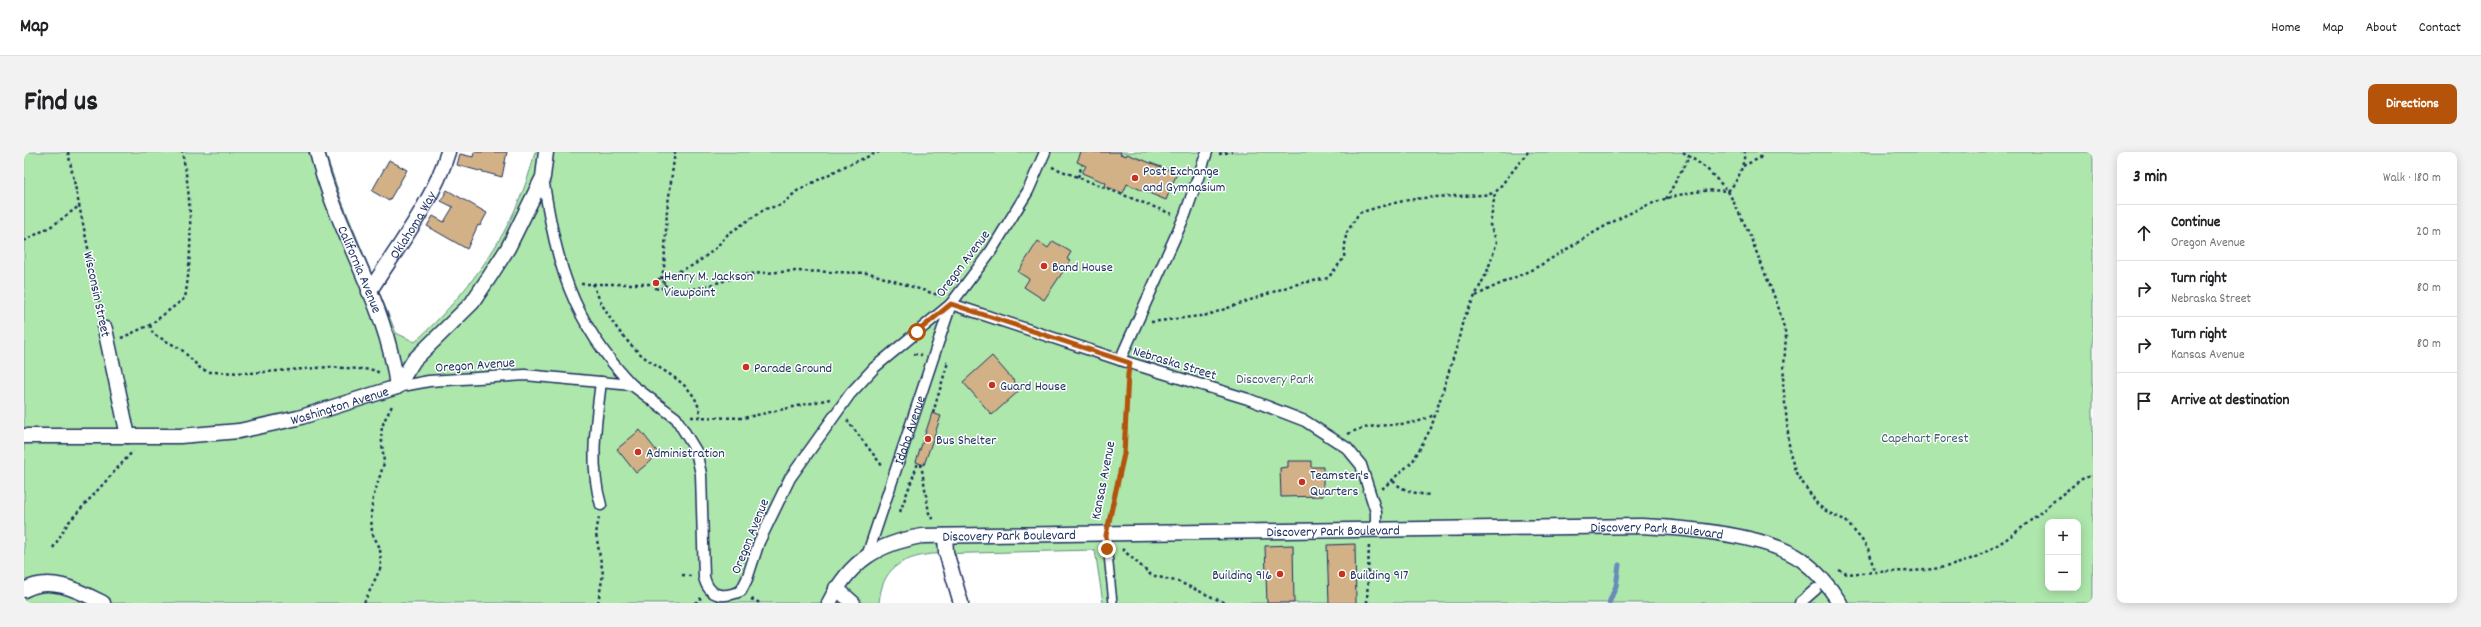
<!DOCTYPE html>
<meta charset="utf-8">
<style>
body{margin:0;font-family:Dekko,sans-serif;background:#f2f2f2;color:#202124}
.controls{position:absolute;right:12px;bottom:12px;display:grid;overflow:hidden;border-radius:8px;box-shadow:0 2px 10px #0003}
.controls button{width:36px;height:36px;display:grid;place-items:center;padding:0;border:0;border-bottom:1px solid #e0e0e0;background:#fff;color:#202124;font:20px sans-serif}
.stop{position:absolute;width:12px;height:12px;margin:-9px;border:3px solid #b45309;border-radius:50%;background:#fff}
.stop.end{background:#b45309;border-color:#fff;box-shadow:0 1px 4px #0008}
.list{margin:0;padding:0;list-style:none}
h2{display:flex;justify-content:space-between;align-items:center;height:52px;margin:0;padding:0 16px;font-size:17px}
h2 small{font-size:13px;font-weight:400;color:#757577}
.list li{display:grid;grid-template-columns:26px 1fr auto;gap:12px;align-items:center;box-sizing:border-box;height:56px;padding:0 16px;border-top:1px solid #e0e0e0}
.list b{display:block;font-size:15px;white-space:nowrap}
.list p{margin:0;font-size:13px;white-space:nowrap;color:#757577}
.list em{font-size:13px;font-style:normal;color:#757577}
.icon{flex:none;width:22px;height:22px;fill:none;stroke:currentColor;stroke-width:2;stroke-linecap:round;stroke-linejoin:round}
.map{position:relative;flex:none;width:2069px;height:451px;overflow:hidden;border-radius:8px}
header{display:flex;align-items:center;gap:24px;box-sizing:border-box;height:56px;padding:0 20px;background:#fff;border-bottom:1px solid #e0e0e0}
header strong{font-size:19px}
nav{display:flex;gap:22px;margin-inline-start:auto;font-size:14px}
.intro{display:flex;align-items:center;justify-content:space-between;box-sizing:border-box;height:96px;padding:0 24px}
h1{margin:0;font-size:28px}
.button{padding:10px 18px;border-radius:8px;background:#b45309;color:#fff;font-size:14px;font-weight:700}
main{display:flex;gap:24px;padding:0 24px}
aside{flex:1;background:#fff;border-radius:8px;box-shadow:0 2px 10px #0003}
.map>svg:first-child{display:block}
.green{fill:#ade7ab;stroke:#648b84;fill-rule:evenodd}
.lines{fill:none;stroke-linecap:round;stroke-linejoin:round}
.stream{stroke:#678bb9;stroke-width:5}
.building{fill:#d3b186;stroke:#1b2f5e}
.service-casing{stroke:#1b2f5e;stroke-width:10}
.pedestrian-casing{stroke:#1b2f5e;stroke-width:13}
.minor-casing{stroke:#1b2f5e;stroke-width:17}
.path{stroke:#1b2f5e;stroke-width:2.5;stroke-dasharray:3 3;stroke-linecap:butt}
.service{stroke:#fff;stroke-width:7}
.pedestrian{stroke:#fff;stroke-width:10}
.minor{stroke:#fff;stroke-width:14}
.route{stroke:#b45309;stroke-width:5}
.poi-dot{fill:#c8321e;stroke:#fff;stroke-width:1.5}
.labels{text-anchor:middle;stroke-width:3;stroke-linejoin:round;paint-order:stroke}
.poi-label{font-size:14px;fill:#1b2f5e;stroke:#fff;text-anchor:start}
.street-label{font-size:14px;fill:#1b2f5e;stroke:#fff}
.park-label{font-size:14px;fill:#405d71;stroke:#fff}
</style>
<header>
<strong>Map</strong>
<nav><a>Home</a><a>Map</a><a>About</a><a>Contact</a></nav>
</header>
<div class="intro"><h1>Find us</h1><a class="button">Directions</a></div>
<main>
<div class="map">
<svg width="2069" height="451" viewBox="0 0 2069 451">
<rect width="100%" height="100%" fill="#fff"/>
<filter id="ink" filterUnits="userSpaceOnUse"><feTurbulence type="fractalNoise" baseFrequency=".025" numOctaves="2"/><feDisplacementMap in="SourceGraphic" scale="8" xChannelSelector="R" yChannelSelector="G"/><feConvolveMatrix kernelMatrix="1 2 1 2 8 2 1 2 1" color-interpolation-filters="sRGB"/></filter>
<g filter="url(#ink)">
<path class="green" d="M0,0H301L317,47L372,181L391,190C447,138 493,76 511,0H2069V451H1079L1071,398L908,402C876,406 858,417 855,451H0ZM2024,370H2054V436H2024Z"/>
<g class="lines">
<path class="stream" d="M1585,451L1592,434L1595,413"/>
</g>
<path class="building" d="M450,0H483L478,25L433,13L436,2L449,5Z
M1057,0H1097L1096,2L1102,4L1103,2L1153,21L1142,48L1103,32L1099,41L1081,34L1082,31L1058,21L1062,14L1053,10Z
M365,8L383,18L365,49L348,39Z
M423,38L463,61L456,74L454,73L443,97L403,74L409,64L420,70L429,55L417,49Z
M1014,89L1024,96L1029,89L1047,100L1043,107L1046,109L1020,148L1000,135L1005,127L994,120Z
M968,204L997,237L968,263L939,230Z
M908,261L917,264L900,313L892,310Z
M616,278L635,302L612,321L593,297Z
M1264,309H1287V315H1299V344L1257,345L1256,316L1264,315Z
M1331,392L1332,451H1305L1303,393Z
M1269,393L1270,451H1243L1241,394Z"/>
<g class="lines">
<g class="service-casing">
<path id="service" d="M1082,383L1089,451"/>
</g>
<g class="pedestrian-casing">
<g id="pedestrian">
<path d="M519,25C531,109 548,170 608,233"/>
<path d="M927,152L1096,208L1224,247L1281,269L1323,296L1337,313L1352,360V377"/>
<path d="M1096,208L1161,63L1183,0"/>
<path d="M577,230C572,271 565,313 577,353"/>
<path d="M373,235L405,229L501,223L608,233L652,266L672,299L677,322L680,425C685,446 700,446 717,439L723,427L735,390L766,326L826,242L851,215L927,152L967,99L1004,39L1021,0"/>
<path id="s1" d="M843,404L927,152"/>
<path d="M1776,451L1792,437"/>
</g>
</g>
<g class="minor-casing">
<g id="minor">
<path id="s2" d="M293,0C312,80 364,153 373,235"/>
<path id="s3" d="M345,140C373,96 409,50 424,0"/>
<path d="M81,177L104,284"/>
<path id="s4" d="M0,284H156L215,279L274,266L373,235L390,208L448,151L466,124L484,96L519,25L522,0"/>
<path d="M921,384L922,400L937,451"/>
<path d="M812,436L829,451"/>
<path d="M0,438C27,423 55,439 79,451"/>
<path id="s5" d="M805,451C826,409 853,392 898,384L1617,374C1661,376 1741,382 1778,408C1794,420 1805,434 1816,451"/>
</g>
</g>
<path class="path" d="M44,0L78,163
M1659,0L1682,16L1704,39L1724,79L1754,154L1762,183L1759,231L1766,302L1772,321L1794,353L1805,361L1821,368L1838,388L1846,401L1850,420C1876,419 1904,420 1929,413C1981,399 2016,357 2058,327L2069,323
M1195,2L1208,0
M1719,14L1736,6L1738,0
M1028,15L1148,62
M1054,25L1058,13
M1704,39C1715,28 1719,15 1721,0
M1642,47L1665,5
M0,89L31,72L55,54
M638,126L670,113L691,97L704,82L741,57L757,53L773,39L819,15L855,0
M630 132a5 5 0 1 1 10 0a5 5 0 1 1-10 0Z
M637,127L640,116L643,59L651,0
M557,132H630
M569,132C579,159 597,186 620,205C641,222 675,233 676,265
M640,133L652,138L675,136L724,122L771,119L845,121L917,144
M1452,144C1474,131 1498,124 1520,111C1575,78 1637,33 1704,39
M1127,170L1184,163L1269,133L1304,126L1320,106L1322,82L1335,61C1360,53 1386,46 1413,45C1433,43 1451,45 1471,41
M126,173L129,182L157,197L177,217L186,220L227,221L306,215L351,218L355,221
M97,186L126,173L161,146C169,100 168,45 158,0
M890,202L898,203
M909,261L924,210H922
M667,265L719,266L806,247
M823,268L859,315
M1324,282C1352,267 1385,279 1411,262
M897,312L905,361L910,370
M1369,329C1379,339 1392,342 1407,343
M1358,337L1389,309L1407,276L1433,194L1439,168L1463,120L1473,90L1466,73L1471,41L1504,0
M876,360L894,311
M1085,366L1100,302L1104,223
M29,396L44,371L109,299
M1098,397L1127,423L1155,430L1201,451
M1815,418L1823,422L1850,420
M658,423L667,424
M727,447L736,451
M340,451L357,415L356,396L348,381L347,361L349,346L360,311L357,280L360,269L369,252
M574,451L579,422L572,382L575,365
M671,451L677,446
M1343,451L1345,392"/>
<use href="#service" class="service"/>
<use href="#pedestrian" class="pedestrian"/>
<use href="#minor" class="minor"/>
</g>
</g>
<g class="lines" filter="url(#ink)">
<path class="route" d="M893,180L927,152L1106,211L1104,222L1100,302L1082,383L1083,397"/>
</g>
<g class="poi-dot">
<circle cx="1111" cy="26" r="4"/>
<circle cx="1020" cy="114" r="4"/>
<circle cx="632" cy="131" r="4"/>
<circle cx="722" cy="215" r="4"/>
<circle cx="968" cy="233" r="4"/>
<circle cx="904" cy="287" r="4"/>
<circle cx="614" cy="300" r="4"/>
<circle cx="1278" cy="330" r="4"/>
<circle cx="1256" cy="422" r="4"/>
<circle cx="1318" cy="422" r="4"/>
</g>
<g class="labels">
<g class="poi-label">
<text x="1119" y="23">Post Exchange<tspan x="1119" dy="16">and Gymnasium</tspan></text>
<text x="1028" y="119">Band House</text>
<text x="640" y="128">Henry M. Jackson<tspan x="640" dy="16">Viewpoint</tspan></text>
<text x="730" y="220">Parade Ground</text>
<text x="976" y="238">Guard House</text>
<text x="912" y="292">Bus Shelter</text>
<text x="622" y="305">Administration</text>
<text x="1286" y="327">Teamster's<tspan x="1286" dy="16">Quarters</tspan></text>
<text x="1248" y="427" text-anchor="end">Building 916</text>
<text x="1326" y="427">Building 917</text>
</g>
<g class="street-label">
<text dy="5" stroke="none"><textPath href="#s3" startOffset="80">Oklahoma Way</textPath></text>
<text transform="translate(938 111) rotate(-53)" y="5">Oregon Avenue</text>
<text dy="5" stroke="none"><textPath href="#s2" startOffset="125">California Avenue</textPath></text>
<text transform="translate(74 142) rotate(78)" y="5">Wisconsin Street</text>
<text transform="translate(1151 210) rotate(17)" y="5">Nebraska Street</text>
<text transform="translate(451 212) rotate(-4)" y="5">Oregon Avenue</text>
<text dy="5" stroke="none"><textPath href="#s4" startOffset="319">Washington Avenue</textPath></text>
<text dy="5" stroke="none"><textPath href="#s1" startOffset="133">Idaho Avenue</textPath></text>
<text transform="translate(1078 328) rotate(-79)" y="5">Kansas Avenue</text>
<text dy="5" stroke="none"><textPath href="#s5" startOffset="531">Discovery Park Boulevard</textPath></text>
<text dy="5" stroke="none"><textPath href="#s5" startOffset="855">Discovery Park Boulevard</textPath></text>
<text dy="5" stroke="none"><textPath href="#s5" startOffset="207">Discovery Park Boulevard</textPath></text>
<text transform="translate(725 384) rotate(-68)" y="5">Oregon Avenue</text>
</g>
<g class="park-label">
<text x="1251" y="231">Discovery Park</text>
<text x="1901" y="290">Capehart Forest</text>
</g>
</g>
</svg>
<div class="controls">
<button>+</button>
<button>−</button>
</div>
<div class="stop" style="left:893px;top:180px"></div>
<div class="stop end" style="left:1083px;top:397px"></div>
</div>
<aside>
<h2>3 min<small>Walk · 180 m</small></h2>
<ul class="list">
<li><svg class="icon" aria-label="ahead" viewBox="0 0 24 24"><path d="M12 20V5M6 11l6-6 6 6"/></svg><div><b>Continue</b><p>Oregon Avenue</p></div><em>20 m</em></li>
<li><svg class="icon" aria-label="right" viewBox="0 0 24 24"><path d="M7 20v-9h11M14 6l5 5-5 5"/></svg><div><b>Turn right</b><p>Nebraska Street</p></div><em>80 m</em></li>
<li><svg class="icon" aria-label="right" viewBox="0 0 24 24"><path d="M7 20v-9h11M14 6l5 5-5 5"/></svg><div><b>Turn right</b><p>Kansas Avenue</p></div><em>80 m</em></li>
<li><svg class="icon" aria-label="arrive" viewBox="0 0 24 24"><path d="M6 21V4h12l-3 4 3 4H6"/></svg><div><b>Arrive at destination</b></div></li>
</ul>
</aside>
</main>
